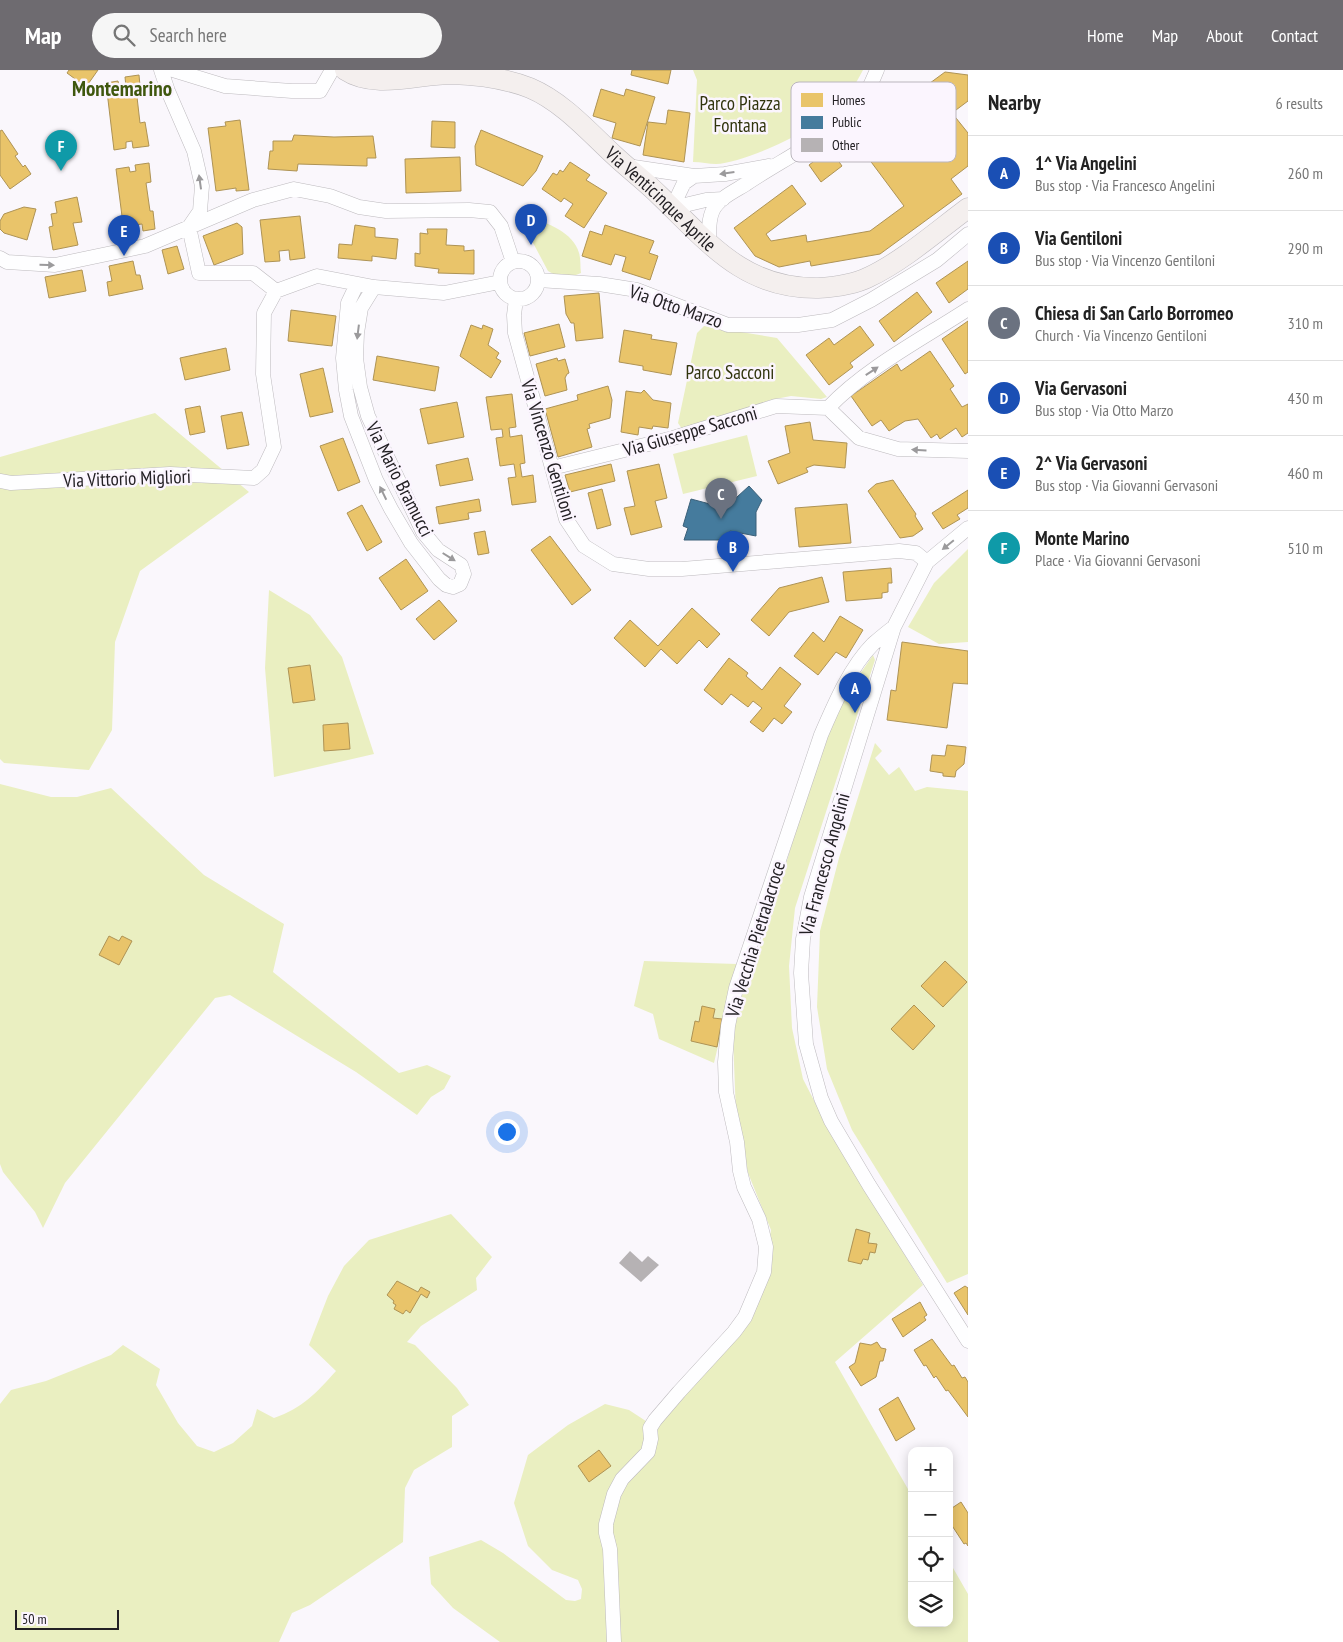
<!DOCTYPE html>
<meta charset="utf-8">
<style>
body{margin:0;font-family:"PT Sans Narrow",sans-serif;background:#f6f6f6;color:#222}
.controls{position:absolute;right:15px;bottom:15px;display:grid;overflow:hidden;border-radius:10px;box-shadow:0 2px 12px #0003}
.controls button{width:45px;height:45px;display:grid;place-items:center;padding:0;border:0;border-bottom:1px solid #e0e0e0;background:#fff;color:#222;font:25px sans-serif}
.scale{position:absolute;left:15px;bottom:12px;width:104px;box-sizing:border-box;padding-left:5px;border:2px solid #232024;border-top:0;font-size:14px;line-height:18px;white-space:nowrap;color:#232024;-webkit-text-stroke:4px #fbf5fe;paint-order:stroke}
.you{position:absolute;left:506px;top:1061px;width:18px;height:18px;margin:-12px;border:4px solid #fff;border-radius:50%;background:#1a73e8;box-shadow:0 0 0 8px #1a73e833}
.badge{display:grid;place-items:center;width:32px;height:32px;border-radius:50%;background:#6e6b70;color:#fff;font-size:16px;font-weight:700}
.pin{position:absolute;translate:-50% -41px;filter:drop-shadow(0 1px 2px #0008)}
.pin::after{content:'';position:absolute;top:26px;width:18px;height:15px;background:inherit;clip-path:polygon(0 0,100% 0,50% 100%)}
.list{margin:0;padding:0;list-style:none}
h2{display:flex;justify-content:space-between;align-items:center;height:65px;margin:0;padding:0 20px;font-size:21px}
h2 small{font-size:16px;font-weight:400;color:#767676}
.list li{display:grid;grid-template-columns:32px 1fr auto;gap:15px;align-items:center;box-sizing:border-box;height:75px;padding:0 20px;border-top:1px solid #e0e0e0}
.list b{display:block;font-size:19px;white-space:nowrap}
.list p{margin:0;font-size:16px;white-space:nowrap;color:#767676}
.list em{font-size:16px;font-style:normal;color:#767676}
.icon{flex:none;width:28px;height:28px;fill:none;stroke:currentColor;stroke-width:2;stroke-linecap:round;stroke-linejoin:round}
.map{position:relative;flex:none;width:968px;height:1572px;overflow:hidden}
header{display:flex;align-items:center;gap:30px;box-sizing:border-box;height:70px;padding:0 25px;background:#6e6b70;color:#fff}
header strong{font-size:24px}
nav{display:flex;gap:28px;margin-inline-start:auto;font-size:18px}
.search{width:350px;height:45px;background:#f6f6f6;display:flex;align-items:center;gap:12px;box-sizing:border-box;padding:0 18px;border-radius:28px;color:#767676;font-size:19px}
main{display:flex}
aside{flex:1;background:#fff}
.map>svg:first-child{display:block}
.green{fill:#eaefc1}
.homes{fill:#e9c46a;stroke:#ae9355}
.public{fill:#457b9d;stroke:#3b6079}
.building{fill:#b6b2b4}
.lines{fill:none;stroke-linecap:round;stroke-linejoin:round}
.street-casing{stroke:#bdbabe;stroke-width:15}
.secondary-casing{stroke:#bdbabe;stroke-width:21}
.street{stroke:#fefeff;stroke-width:14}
.secondary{stroke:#f4efee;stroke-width:20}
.oneway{fill:#9b9a9c}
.labels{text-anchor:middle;stroke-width:5;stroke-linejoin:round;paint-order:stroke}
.park-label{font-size:19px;fill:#31350d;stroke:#fbf5fe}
.street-label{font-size:19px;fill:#232024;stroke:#fbf5fe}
.quarter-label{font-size:21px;font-weight:bold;fill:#3f570e;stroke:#fbf5fe}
.key{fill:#fbf5fe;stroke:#bab5bd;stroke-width:1}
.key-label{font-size:14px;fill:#232024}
</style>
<header>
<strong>Map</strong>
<div class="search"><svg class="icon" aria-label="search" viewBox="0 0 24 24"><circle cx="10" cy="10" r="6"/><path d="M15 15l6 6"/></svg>Search here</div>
<nav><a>Home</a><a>Map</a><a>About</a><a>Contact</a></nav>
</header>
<main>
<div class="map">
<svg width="968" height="1572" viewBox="0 0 968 1572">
<rect width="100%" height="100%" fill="#faf7fc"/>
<path class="green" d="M693,0H863C856,13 848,28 837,38C817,59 745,93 716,94C709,94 701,92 693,92L697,10Z
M529,148C547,152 574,163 579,183C581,189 580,196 581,203L564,210L548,201L523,154Z
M704,256L777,268L827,327L821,329L791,326L770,330L747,339L682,359L678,353L697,263Z
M155,343L249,422L140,501L115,572L112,660L89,700L4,693L0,689V387Z
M747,365L757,406L683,424L673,384Z
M968,479V572L939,574L908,557L934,513Z
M269,520L310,545L342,587L374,684L274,707L265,598Z
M873,585L875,590L795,838L789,896L792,958L803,1009L825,1052L923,1215L835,1292L912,1426V1553H949V1491L968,1524V1572H500L453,1538L431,1514L429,1487L481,1470L503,1483L566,1530L575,1531L581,1529L582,1519L578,1510L552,1500L528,1476L514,1433L528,1385L568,1355L605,1334L629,1340L655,1357L760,1225L771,1160L748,1103L736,1044L733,968L739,931L768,856L795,763L838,636Z
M875,673L882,681L875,688L889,705L899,697L915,721L927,717L968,721V1204L947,1213L852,1060L827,999L817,937L820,861L839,788Z
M0,714L51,727H77L111,718L204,805L284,854L273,902L399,1003L427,995L451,1006L444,1019L431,1027L417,1045L356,1002L230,925L215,928L65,1113L43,1158L35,1142L3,1102L0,1094Z
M644,891L737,894L714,993L659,969L653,944L634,936Z
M451,1144L492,1187L476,1208L477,1220L421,1256L407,1272L415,1275L457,1318L469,1335L452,1346V1377L414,1400L405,1418L403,1472L310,1535L292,1543L279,1572H0V1334L11,1320L46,1311L111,1285L123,1275L160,1299L156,1315L178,1353L197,1376L214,1382L233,1373L252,1356L257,1339L274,1348C303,1338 316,1323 336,1301L309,1275L328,1226L344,1196L369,1170Z"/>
<path class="homes" d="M69,0H98L86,17L67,3Z
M632,0H671L668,14L631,5Z
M945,2L968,5V31L952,43L968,63V96L951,109L962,124L880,184L811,196L810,191L779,197L755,186L734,158L792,115L806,134L766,164L771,171L806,165L807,172L870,161L904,136L854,69Z
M139,5L141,26L137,27L140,53L145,52L149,76L133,78L132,71L126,72V78L114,80L106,13L118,11L119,17H126L125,7Z
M601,19L624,26L626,19L655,27L640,76L612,68L616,53L593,46Z
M668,40L690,43L684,92L643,85L648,52L666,54Z
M240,50L249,120L236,121V118L216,121L208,58L226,56L225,52Z
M432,51L455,52V78L431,77Z
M2,60L18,84L15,86L23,97L25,95L31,104L10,119L0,105V61Z
M481,60L543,86L536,101L523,116L476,95L475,76Z
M294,65L334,67L373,66L376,88H367V96L298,94L297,101L268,99L270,81H273V71H292Z
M830,79L842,96L821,112L809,95Z
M460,87L461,121L406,123L405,89Z
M570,92L590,105L586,110L607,123L584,158L565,146L573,134L564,128L561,132L542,119L553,103L557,105L560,100L563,102Z
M149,93L151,112L146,113L150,141H153L155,159L143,161L142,154L134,155L135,160L124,162L116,99L129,97L130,102L136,101L135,95Z
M77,127L82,152L73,153L78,175L53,180L49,157L53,156L51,144L57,143L55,132Z
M24,137L36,139L27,170L4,163L0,159V151L4,144Z
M300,146L305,188L290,190L289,180L279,181L280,191L265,192L260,150Z
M237,153L242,157L243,184L214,195L203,166Z
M355,155L375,158V167L398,169L396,189L372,186V191L338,188L339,174L352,175Z
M605,155L654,171L649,183L658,186L650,210L622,201L626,187L615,184L611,195L582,186L590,161L602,165Z
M427,159H447L446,175L464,176V181L474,180V204L438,203L439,199L415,196V183L420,184V163L428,164Z
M177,176L184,199L168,204L162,180Z
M133,191L136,205H140L143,219L109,226L107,212L112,211L109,196Z
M968,191V219L949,233L936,213Z
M82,200L86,221L49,228L45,207Z
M917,222L932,242L894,272L879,251Z
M599,223L603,268L576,271L574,253H571L566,244L564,226Z
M291,240L336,246L332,276L288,271Z
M968,251V302L965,304L942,269Z
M559,254L565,277L530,286L524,263Z
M471,255L482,259L483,255L493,259L488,275L499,283L496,288L501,291L491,308L460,286Z
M860,256L874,275L850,293L853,297L829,315L806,285L829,268L834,275Z
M624,260L652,265L651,269L677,273L671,305L643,300V296L619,292Z
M226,278L230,300L185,310L180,288Z
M930,281L954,316L950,319L962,337L968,334V363L962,367L956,358L940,369L937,364L931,368L918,349L905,351L889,361L881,350L872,356L851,326L897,294L901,301Z
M377,286L439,297L435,321L373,310Z
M557,288L558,291L565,289L569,303L567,304L565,308L567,320L545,326L536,294Z
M323,298L333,342L310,347L300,304Z
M608,316L612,330L610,348L589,354L590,358L587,359L592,377L558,387L545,339L578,330L577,325Z
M644,320L653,330L671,333L668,358L653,356L652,359L639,357L638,365L621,362L626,321L641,323Z
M512,324L516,357L509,358L510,367L522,365L525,393L520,394L522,407L533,405L536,432L512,435L508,408L516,407L514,394L500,396L496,368L503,367L502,359L491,360L486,327Z
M457,332L464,367L428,374L420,339Z
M200,336L205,362L190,365L185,339Z
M242,342L249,375L227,379L221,346Z
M810,352L813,370L847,373L845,398L814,395L806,398L808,402L778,414L768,391L790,383L785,356Z
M343,368L360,412L338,421L320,376Z
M468,388L473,410L440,416L436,395Z
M611,394L615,411L570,422L565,405Z
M659,394L667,428L655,431L662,457L631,465L624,438L635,436L627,401Z
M893,410L916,444L915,446L923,459L913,466L900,468L868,421L876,414Z
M602,419L611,455L597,459L588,423Z
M968,420V438L957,445L960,449L943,459L932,443Z
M479,429L481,441L468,443L469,449L439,454L436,437Z
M847,434L851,473L799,477L795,438Z
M362,435L382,472L367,481L347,443Z
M485,461L489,483L478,485L474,463Z
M550,466L591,520L572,535L531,480Z
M406,489L428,521L401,540L379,508Z
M891,498L892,513H888V522L882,523V528L846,531L843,502Z
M822,507L829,532L789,542L769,566L751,550L779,518Z
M439,530L457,551L434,570L416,549Z
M692,538L720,564L707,578L699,570L677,594L661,579L645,597L614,568L630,550L658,576Z
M840,546L863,560L846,588L836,582L818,605L794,586L813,562L824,572Z
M902,572L968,581V614L953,613L947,658L887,650L891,620L896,621Z
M729,588L748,603L746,606L762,620L780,597L801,614L784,636L792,642L782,654L774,648L763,662L750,652L762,638L753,631L748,637L731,624L722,635L704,620Z
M310,595L315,630L293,633L288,598Z
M348,653L350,679L324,681L323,655Z
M947,675L966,677L964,694L956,701L955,707L943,706V703L930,701L932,685L945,686Z
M109,866L119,871L122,866L132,871L119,895L99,885Z
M945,891L967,912L943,937L921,916Z
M914,935L935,956L913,980L891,959Z
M702,936L715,939L713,948L722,949L717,977L691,971L695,951L699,952Z
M856,1159L870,1163L868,1173L877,1174L875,1183L870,1182L868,1190L863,1189L861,1194L848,1191Z
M397,1211L418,1222L421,1217L430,1222L427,1228L421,1224L410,1243L406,1240L403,1244L394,1239L396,1235L393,1233L394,1231L387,1225Z
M965,1216L968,1218V1245L954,1223Z
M920,1232L927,1245L924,1247L926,1250L903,1267L892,1249Z
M932,1269L952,1296L954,1295L962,1308L965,1307L968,1312V1347L948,1320L946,1321L936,1306L934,1308L926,1295L924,1296L914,1280Z
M877,1272L881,1278L886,1279L883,1291H880L876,1307L861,1316L849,1297L855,1293L860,1273L871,1275Z
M898,1327L915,1359L896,1371L879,1339Z
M599,1380L611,1396L589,1412L578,1396Z
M961,1432L968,1443V1476L966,1473L964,1474L949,1451V1440Z"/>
<path class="public" d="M749,416L762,430L756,442V466L730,461L728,470H684L688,458L683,456L691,429L725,438Z"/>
<path class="building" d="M630,1181L642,1192L648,1186L659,1195L641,1212L619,1193Z"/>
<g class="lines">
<g class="street-casing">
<path id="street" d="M161,0L168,21L194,81L202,116L200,141L189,157
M173,0L225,16L292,21H320L332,0
M627,96L694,106L725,104L769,96
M672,138L706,130L723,129
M672,138L684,113L694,106
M189,157L199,203H253L276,221L317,206L374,217L444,223L500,212
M709,174C709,163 708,150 713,140C719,128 735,121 746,114C786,87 833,67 863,28C869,20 873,9 877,0
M0,188L7,192L55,195L145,176L253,130L294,119L330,126L359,137L386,141L469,140L490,142L501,156L513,192
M500 210a19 19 0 1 1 38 0a19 19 0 1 1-38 0Z
M538,210L599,214L637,220L728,255H798L832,250L871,230L937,190L968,164
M357,214L348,233L343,288L346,320L351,346L376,410L391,439L411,473L439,509L446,515L453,517L460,514L464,504L461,495L438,480L423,462L368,346L360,317L356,288L357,263L361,238L374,217
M516,229L514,245L515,263L566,449L584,476L613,494L649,499H682L899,481L916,483L927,492
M968,239C922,269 866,298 828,338L859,368L898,379L968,381
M552,398L673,368L776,336L828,338
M0,411L11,413L170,404L254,408L263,400L274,377L263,304L264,243L276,221
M968,458L927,492L894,557L811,827L803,869L801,903L806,974L821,1028L831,1051L869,1115L968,1271
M614,1572L610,1479L606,1463V1454L614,1424L622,1409L648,1382L651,1369L650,1358L655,1350L679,1322L734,1262L745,1247L764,1202L766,1177L759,1149L744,1117L740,1101L737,1072L726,1022L725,992L728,956L736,918L821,665C834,635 850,597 873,574C880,568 887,562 894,557"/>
</g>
<g class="secondary-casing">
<g id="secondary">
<path id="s1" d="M345,0C375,20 418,4 452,4C479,5 505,8 530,18C563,32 589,62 615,86C630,100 646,112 660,126C709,173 744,219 818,218C836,217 853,215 869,207C903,191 937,161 968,138"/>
</g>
</g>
<use href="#street" class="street"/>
<use href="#secondary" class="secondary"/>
</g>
<defs><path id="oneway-solid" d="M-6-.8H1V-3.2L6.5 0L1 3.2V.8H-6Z" transform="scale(1.25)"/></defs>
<g class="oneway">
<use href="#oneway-solid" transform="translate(727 103) rotate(172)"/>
<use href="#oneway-solid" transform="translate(200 112) rotate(-98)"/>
<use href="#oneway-solid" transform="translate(47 195) rotate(1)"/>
<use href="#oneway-solid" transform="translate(358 262) rotate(97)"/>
<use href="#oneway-solid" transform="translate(872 301) rotate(-33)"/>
<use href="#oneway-solid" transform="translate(919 380) rotate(-177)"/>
<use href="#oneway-solid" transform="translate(383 423) rotate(-116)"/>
<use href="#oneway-solid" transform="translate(948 475) rotate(141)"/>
<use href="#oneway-solid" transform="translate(449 487) rotate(32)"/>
</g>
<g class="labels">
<g class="park-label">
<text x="740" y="40">Parco Piazza<tspan x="740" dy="22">Fontana</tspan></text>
<text x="730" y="309">Parco Sacconi</text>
</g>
<g class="street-label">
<text dy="7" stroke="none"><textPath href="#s1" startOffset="361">Via Venticinque Aprile</textPath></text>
<text transform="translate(676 236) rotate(19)" y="7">Via Otto Marzo</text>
<text transform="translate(690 361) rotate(-16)" y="7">Via Giuseppe Sacconi</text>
<text transform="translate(549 380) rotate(73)" y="7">Via Vincenzo Gentiloni</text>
<text transform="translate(127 408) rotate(-2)" y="7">Via Vittorio Migliori</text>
<text transform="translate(400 409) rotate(63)" y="7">Via Mario Bramucci</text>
<text transform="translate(824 794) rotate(-75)" y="7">Via Francesco Angelini</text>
<text transform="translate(755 869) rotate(-73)" y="7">Via Vecchia Pietralacroce</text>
</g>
<g class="quarter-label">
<text x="122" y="26">Montemarino</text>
</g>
</g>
<rect x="791" y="12" width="165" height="80" rx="8" class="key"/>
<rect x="801" y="23" width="22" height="14" fill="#e9c46a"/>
<rect x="801" y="46" width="22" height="13" fill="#457b9d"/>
<rect x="801" y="68" width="22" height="14" fill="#b6b2b4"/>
<g class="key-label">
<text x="832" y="35">Homes</text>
<text x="832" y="57">Public</text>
<text x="832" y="80">Other</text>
</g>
</svg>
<div class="controls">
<button>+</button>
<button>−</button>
<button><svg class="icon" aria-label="locate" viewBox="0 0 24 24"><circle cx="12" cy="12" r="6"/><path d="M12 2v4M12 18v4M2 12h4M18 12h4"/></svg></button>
<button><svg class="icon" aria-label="layers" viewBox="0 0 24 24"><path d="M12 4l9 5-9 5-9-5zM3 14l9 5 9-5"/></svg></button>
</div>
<div class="scale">50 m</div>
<div class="you"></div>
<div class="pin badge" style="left:855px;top:643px;background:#1a4fb4">A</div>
<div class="pin badge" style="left:733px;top:502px;background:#1a4fb4">B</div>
<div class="pin badge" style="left:721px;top:449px;background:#6b7280">C</div>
<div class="pin badge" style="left:531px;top:175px;background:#1a4fb4">D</div>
<div class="pin badge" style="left:124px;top:186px;background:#1a4fb4">E</div>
<div class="pin badge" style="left:61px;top:101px;background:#0f9aa8">F</div>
</div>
<aside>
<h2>Nearby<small>6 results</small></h2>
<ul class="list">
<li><span class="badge" style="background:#1a4fb4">A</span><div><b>1^ Via Angelini</b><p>Bus stop · Via Francesco Angelini</p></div><em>260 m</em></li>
<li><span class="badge" style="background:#1a4fb4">B</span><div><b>Via Gentiloni</b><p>Bus stop · Via Vincenzo Gentiloni</p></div><em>290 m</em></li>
<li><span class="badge" style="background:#6b7280">C</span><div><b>Chiesa di San Carlo Borromeo</b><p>Church · Via Vincenzo Gentiloni</p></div><em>310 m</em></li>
<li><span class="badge" style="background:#1a4fb4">D</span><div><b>Via Gervasoni</b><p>Bus stop · Via Otto Marzo</p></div><em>430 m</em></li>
<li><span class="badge" style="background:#1a4fb4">E</span><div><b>2^ Via Gervasoni</b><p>Bus stop · Via Giovanni Gervasoni</p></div><em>460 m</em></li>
<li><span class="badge" style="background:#0f9aa8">F</span><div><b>Monte Marino</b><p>Place · Via Giovanni Gervasoni</p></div><em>510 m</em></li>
</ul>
</aside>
</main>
